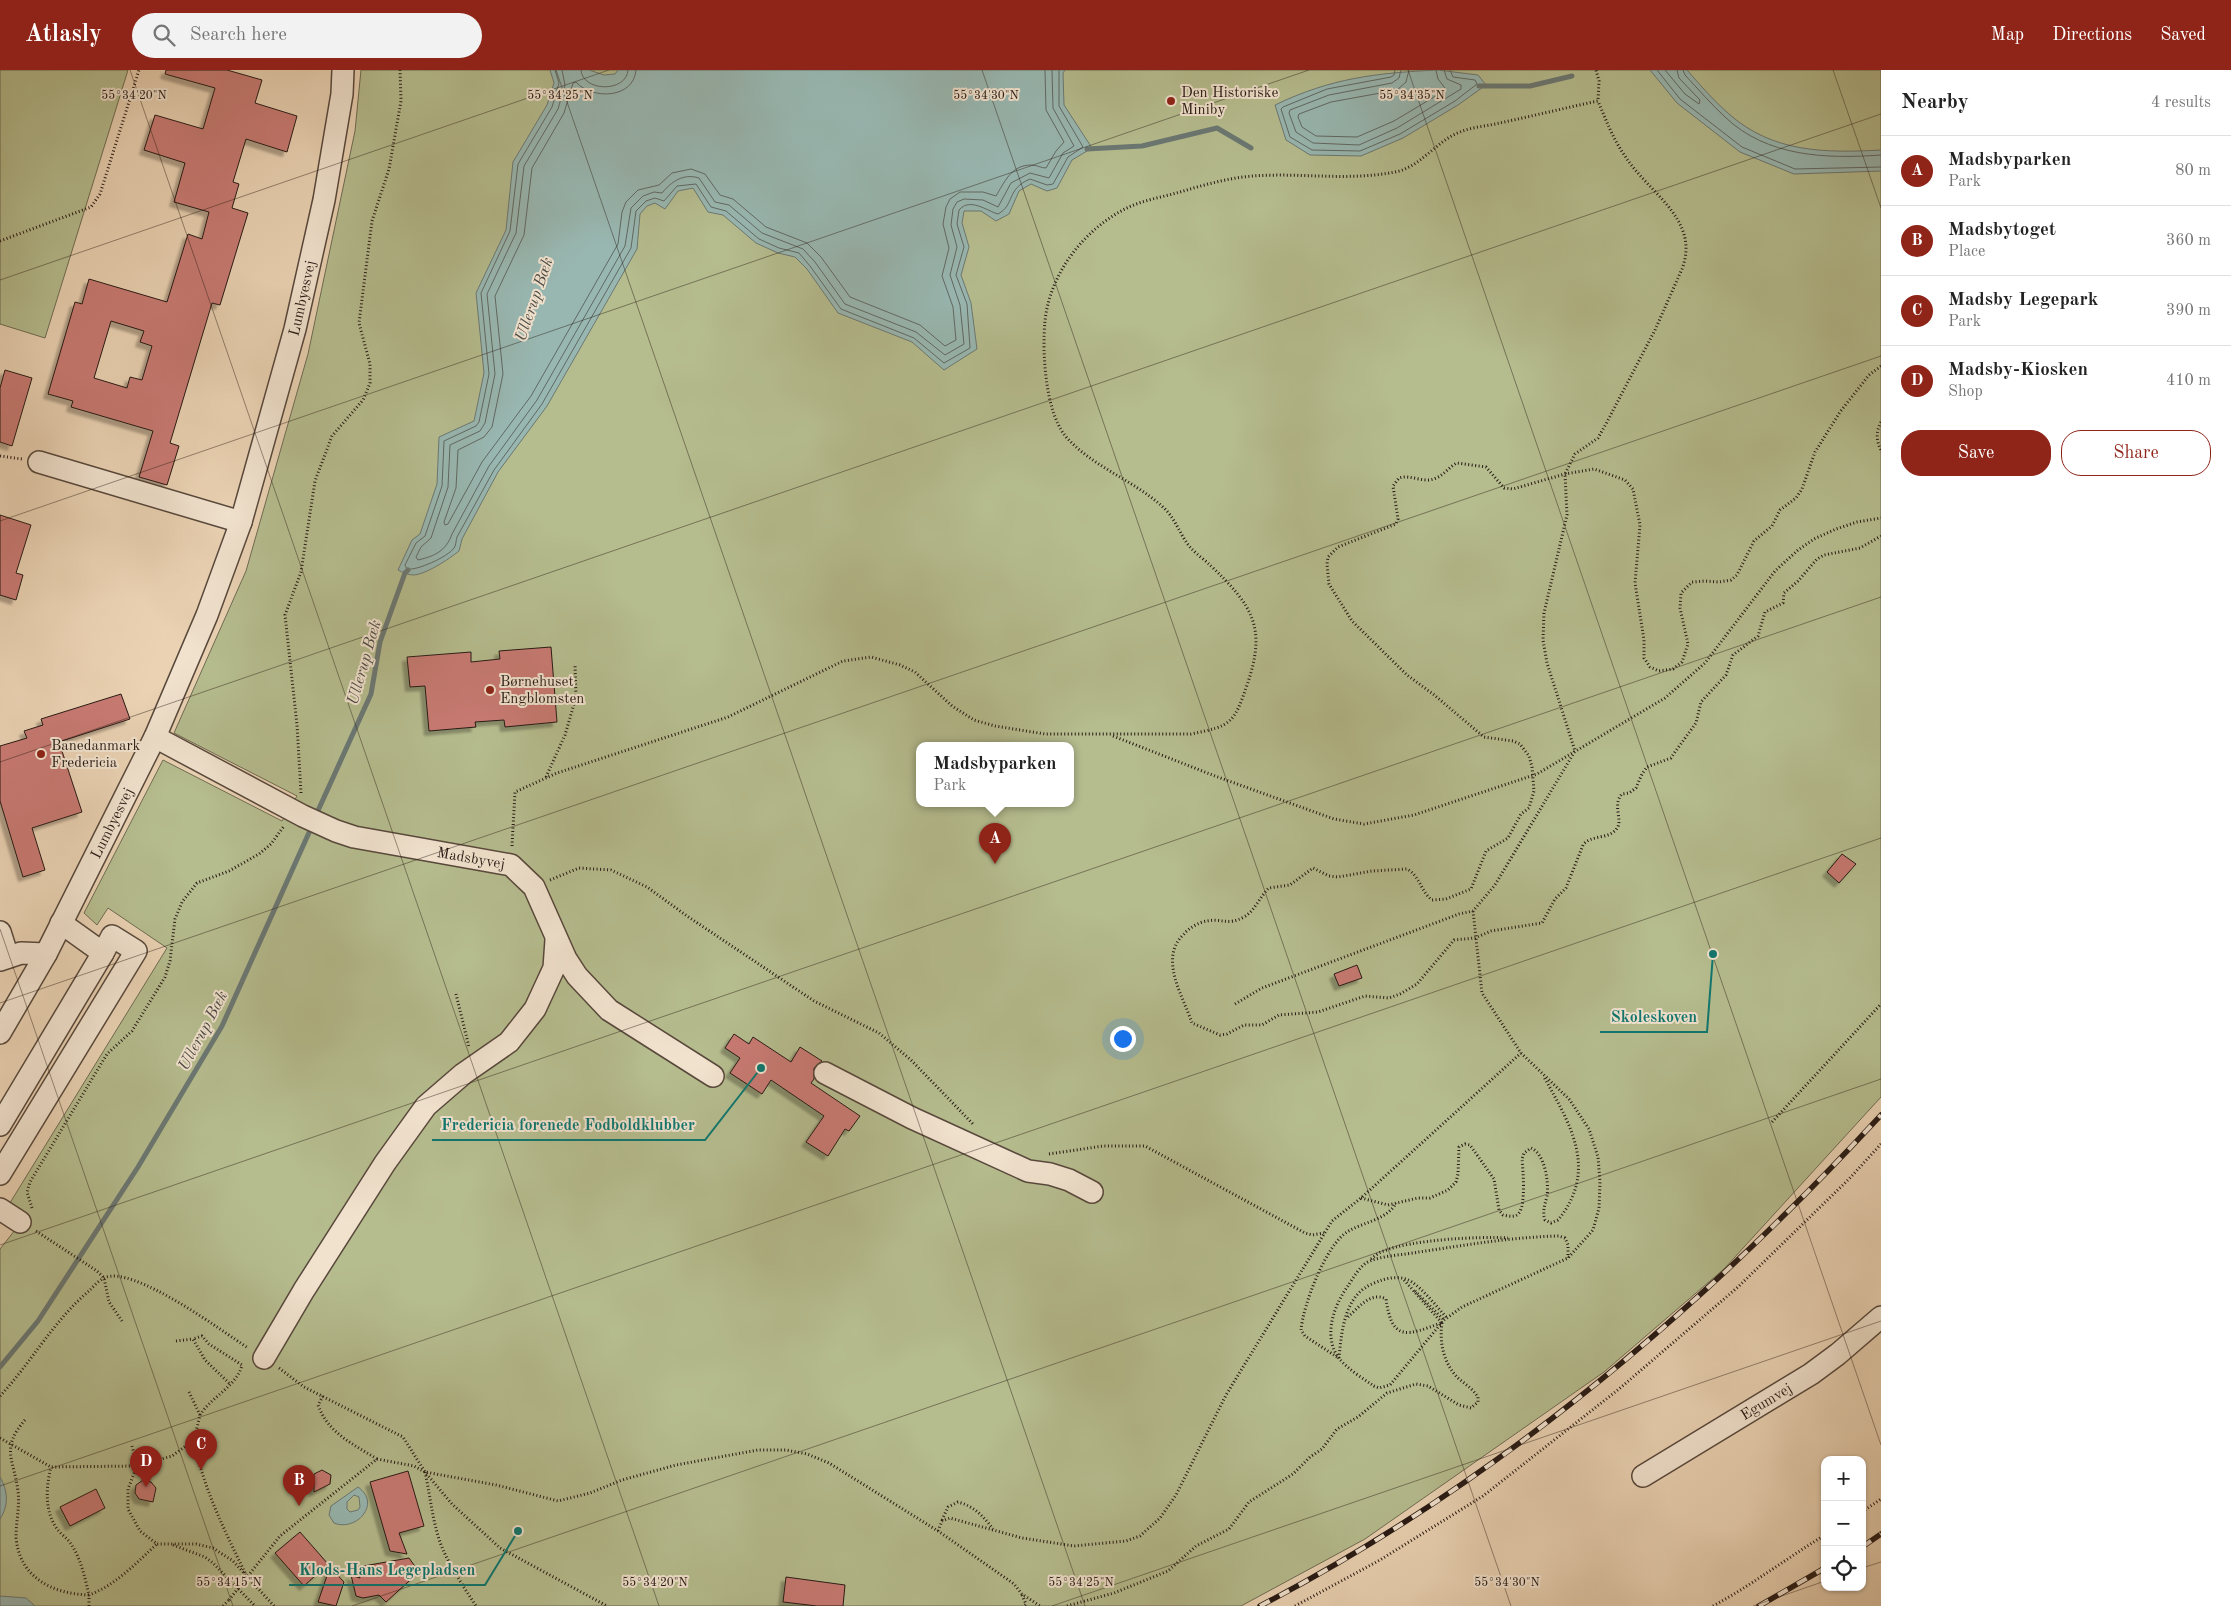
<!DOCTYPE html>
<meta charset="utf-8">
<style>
body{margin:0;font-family:"Old Standard TT",serif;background:#f2f2f2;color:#222}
.controls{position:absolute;right:15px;bottom:15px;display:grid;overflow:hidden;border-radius:10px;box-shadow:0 1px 4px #0004}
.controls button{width:45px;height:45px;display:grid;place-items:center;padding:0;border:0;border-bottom:1px solid #e0e0e0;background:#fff;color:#222;font:25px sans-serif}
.you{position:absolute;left:1122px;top:968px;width:18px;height:18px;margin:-12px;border:4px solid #fff;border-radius:50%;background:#1a73e8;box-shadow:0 0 0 8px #1a73e833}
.badge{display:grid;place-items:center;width:32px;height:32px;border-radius:50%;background:#8f2418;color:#fff;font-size:16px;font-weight:700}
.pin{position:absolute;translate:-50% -41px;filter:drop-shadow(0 1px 2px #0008)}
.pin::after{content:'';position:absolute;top:26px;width:18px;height:15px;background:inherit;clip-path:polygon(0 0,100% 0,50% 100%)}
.popup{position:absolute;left:916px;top:672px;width:158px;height:65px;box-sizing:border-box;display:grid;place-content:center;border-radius:10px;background:#fff;filter:drop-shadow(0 1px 4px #0005);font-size:16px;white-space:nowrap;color:#767676}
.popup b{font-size:19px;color:#222}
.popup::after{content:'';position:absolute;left:50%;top:100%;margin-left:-10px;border:10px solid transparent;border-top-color:#fff}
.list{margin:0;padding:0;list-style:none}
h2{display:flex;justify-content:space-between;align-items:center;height:65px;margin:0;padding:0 20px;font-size:21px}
h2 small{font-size:16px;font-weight:400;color:#767676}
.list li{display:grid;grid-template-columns:32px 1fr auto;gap:15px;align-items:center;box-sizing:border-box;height:70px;padding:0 20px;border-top:1px solid #e0e0e0}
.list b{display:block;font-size:19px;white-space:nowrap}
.list p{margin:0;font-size:16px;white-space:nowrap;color:#767676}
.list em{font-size:16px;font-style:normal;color:#767676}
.actions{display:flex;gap:10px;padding:15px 20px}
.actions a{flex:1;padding:11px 0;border:1px solid #8f2418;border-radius:20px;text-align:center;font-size:18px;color:#8f2418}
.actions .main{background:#8f2418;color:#fff}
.icon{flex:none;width:28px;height:28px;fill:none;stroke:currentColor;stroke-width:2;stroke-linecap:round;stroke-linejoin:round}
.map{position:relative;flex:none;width:1881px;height:1536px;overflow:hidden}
header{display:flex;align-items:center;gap:30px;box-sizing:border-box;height:70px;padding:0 25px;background:#8f2418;color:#fff}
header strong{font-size:24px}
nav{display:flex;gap:28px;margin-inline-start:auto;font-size:18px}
.search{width:350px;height:45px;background:#f2f2f2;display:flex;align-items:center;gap:12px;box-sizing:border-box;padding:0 18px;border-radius:28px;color:#767676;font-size:19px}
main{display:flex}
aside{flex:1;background:#fff}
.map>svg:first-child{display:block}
.green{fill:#b5bc8e;stroke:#6e6b52;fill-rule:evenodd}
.water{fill:#98b7b1;stroke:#6b7873;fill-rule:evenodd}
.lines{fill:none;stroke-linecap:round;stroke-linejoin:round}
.shore{stroke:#606863;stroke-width:1}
.stream{stroke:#6b7873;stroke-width:5}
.building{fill:#c87a73;stroke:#271a15;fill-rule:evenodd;filter:url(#shadow)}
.minor-casing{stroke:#58483c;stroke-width:24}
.path{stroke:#271a15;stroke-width:3;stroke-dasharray:1 2.5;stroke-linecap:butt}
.minor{stroke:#f1e2ce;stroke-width:21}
.rail-casing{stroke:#271a15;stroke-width:5.5}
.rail{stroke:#f1e2ce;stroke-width:4;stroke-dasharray:11;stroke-linecap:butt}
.path-bridge{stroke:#271a15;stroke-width:3;stroke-dasharray:1 2.5;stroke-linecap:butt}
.ticks{fill:none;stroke:#271a15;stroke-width:1;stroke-opacity:0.45}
.poi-dot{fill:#8f2418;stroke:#f1e2ce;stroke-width:2}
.labels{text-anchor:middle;stroke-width:4;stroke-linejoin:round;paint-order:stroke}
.poi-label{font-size:15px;fill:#271a15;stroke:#f1e2ce;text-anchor:start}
.street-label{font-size:15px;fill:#271a15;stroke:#f1e2ce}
.water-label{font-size:16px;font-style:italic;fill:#494944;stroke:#f1e2ce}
.ticks-label{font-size:12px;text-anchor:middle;fill:#271a15;stroke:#f1e2ce;stroke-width:4;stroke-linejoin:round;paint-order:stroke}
.leader{fill:none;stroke:#0f766e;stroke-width:2}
.callout-dot{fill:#0f766e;stroke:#f1e2ce;stroke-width:2}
.callout-label{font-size:16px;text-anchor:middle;font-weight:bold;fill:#0f766e;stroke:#f1e2ce;stroke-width:4;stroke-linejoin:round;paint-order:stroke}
</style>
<header>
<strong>Atlasly</strong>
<div class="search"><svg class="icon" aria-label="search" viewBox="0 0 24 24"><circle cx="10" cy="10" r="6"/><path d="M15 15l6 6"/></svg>Search here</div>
<nav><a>Map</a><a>Directions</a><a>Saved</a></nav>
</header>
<main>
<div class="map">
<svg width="1881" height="1536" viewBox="0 0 1881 1536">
<defs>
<filter id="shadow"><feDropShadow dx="-4.5" dy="4.5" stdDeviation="1" flood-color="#0004"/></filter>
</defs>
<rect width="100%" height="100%" fill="#ead2b3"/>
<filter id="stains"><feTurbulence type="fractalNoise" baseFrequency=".004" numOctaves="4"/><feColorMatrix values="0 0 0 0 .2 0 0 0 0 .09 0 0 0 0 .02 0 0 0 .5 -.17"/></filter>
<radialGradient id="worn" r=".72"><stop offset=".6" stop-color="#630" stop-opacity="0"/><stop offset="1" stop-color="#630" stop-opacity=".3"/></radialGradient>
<path class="green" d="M0,0H128L45,268L0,254Z
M361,0H1881V1027L1724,1199L1604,1302L1365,1469L1241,1536H0V1179L19,1155L8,1136L167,878L108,838L97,855L84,843L163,690L282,751L297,726L174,663L246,501L308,284L355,61ZM920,675H1070V733H920Z"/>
<path class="water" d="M550,0H589L604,5L615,4L618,0H1065L1063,3L1064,35L1092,78L1072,90L1057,118L1047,121L1031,114L1019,121L1009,144L996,151L981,141H964L962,153L969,177L961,205L971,233L977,279L944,300L912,272L838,243L807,199L795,187L778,183L756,173L723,145L708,142L693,118L678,121L665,139L655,133L647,136L640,144L637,179L547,336L498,402L462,469L459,481C449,489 425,505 413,505C408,505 402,502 398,500L412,470L420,464L437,414L439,367L474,351L484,303L476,223L506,160L513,92L547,35L554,13Z
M1438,0L1478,5L1486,15L1458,35L1403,68L1361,86L1310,85L1286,70L1275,35C1331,8 1376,3 1438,0Z
M1650,0H1687C1700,15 1714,31 1729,44C1773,83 1826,83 1881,80V101L1794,104L1740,82L1677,33Z
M0,1407C8,1421 9,1435 0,1449Z
M358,1417C382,1434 356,1462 334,1453L329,1445L331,1436ZM354,1425L359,1427L360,1437L358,1440L350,1442L347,1439V1432Z
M0,1526L26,1528L35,1536H0Z"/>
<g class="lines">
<path class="shore" d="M555,0L559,13L552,37L518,94L510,161L481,223L489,304L479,352L476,356L444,371L442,416L425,466L416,473L405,495L407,499C416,501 448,487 454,478C456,476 456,470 457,467L494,400L542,334L631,178L636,141L646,131L655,128L664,131L677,116L696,114L711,137L726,141L759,169L779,178L799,183L810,196L841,239L914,268L944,293L970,278L967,234L956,205L964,177L957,154L959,140C970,127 987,141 998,144C1015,135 1006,119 1030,109L1047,115L1053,114L1068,87L1083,77L1059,36V0
M562,0L565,15L558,39L524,96L516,163L487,224L495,304L485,353L480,361L450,375L448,417L431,468L421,477L416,487L418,490C435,486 446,481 452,464L489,396L537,330L625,176L631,138L643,126L654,122L662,123C671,112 683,103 699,108L715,132L729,135L762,163L803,179L815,192L845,234L916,262L945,285L964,274L960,235L950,205L957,177L951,155L953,139L957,132L964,129L983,130L998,137L1011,113L1030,103L1049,108L1063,83L1074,76L1053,38L1052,0
M581,0C582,22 627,23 628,0
M636,0C634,29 592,30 576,12L573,13L564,43L532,98L524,165L495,226L503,304L492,357L484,367L458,380L456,418L444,452L445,455L448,454L482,392L531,326L618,174L622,142L626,132L638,120L659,115L672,103L691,99L705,104L720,125L733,129L766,157L807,173L821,187L850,227L920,255L945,276L956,270L953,237L942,206L949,178L943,154L946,137L950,129L960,122H983L996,126C1004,113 1011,95 1031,95C1037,95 1041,98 1046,98L1056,81L1064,72L1046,40L1045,0
M1395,0L1394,5L1391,7L1327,19L1283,37L1281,39L1290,67L1312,80L1360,81L1400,64L1455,31L1477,14L1475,10L1453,7L1450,0
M1401,0L1399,8L1392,13L1329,25L1290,40L1289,43L1296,62L1313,73L1359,75L1397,58L1461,19V15L1447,9L1444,0
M1409,0L1406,12L1397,20L1331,32L1299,44L1298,47L1302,57L1316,66L1357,67L1394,51L1444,21L1445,18L1438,9L1436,0
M1657,0L1680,29L1742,77L1795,99L1881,97
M1665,0L1685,24L1699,34L1700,30L1679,8L1677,0
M1683,0L1685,5C1698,19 1711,34 1725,47C1767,87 1826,89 1881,85"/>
<path class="stream" d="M1479,16H1530L1572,6
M1087,79L1142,76L1217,58L1251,78
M316,745L371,624L380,572L405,503L408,500
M0,1297L38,1251L138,1097L222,956L312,756"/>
</g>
<path class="building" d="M166,0H227L262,10L255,33L297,46L287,82L246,69L233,112L239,114L232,138L248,143L220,235L212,233L170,373L179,376L167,415L139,407L153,361L71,337L73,331L48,324L75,232L82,234L89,209L167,232L188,164L202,169L209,142L174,132L185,93L144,80L155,45L203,59L215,18L165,4ZM111,251L144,261L140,272L152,276L142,310L130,307L127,318L94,308Z
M5,300L32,308L12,376L0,372V318Z
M0,445L31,455L16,503L23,505L16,530L0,525Z
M551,577L557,652L505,657L504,650L475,652L476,657L429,661L425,616L410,617L407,587L471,582V592L500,589L499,581Z
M121,624L130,649L59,672L82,742L32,758L45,800L23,807L0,731V676L27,668L24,661L43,655L41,649Z
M1842,784L1856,794L1839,813L1827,802Z
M1357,895L1362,908L1339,916L1334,904Z
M734,964L749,974L753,967L791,992L800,977L822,991L814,998V1009L811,1013L860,1046L849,1061L845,1059L828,1086L806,1072L824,1046L771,1010L762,1024L730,1003L740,988L725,978Z
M322,1400L331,1405L330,1414L314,1422V1404Z
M408,1401L424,1456L399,1463L407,1484L390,1481L370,1412Z
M143,1410L151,1412L156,1418L153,1432L139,1429L135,1423L136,1415Z
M96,1419L105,1438L70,1456L60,1437Z
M300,1462L328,1494L304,1516L275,1483Z
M409,1488L419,1502L386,1532L379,1525L363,1528L356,1526L351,1505L360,1508L358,1497Z
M330,1497L344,1512L336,1536L318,1532Z
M786,1507L845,1515L843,1536H817L783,1532Z"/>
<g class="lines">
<g class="minor-casing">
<g id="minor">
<path d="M39,392L241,452"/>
<path id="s1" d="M155,667L303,746L336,761L354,767L511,795L534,817L566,889L577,906L609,940L713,1006"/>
<path d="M0,862L8,887"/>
<path d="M0,890L21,883L46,884"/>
<path id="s2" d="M0,963L46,884L155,667L207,545L241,452L295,259L324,130L342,24L343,0"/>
<path d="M825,1003L912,1048L1028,1101L1050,1104L1069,1110L1092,1122"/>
<path d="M0,1055L103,883L61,853"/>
<path d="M0,1104L136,881L112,866L103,883"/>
<path d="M0,1139L20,1152"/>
<path d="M264,1288L304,1220L385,1093L426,1036L463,1004L509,972L535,939L554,898L556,870"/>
<path id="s3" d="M1643,1406L1811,1304L1838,1284L1881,1247"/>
</g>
</g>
<path class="path" d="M0,171L91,137L100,124L139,0
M1881,296L1869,305L1840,342L1815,382L1802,419L1796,428L1780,440L1772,456L1754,471L1737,505L1731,510L1719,512L1705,511L1692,512L1681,523L1680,538L1688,574L1682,592L1673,599L1659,601L1650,597L1644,588V570L1635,513L1640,455L1633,419L1625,410L1594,399L1565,404L1513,419L1504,418L1486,397L1457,393C1449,397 1444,405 1436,408C1424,414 1411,404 1399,408L1393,416L1398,449L1396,454L1338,477L1328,487L1327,494L1329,514L1352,551L1407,605L1433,624L1484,667L1513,671L1520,674L1529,686L1532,697L1534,721L1529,738L1521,744L1508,768L1486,781L1471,819L1446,829L1432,830C1421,822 1420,806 1407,799L1372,801L1338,807L1329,806L1313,798L1290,815L1269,818C1260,826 1255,841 1244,847C1227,856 1222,848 1207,851C1199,852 1189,858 1184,864C1158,888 1183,926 1192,953L1220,965L1227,964L1244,955H1262L1279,945L1318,942L1365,926L1389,928L1400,924L1417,914L1454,870L1475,868L1491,861L1542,853L1555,829L1566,818L1583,775C1591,764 1610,770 1617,758C1623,750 1612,735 1622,724L1629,723L1636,718L1642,704L1647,697L1671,688L1675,682L1696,653L1701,632L1726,605L1733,585L1758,566L1765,542L1783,533L1784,523L1798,511L1817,489L1824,485L1860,478L1881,466
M1881,352C1876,361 1876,371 1881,380
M0,386L22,389
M1113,666L1215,706L1334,749L1364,754L1414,745L1537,704L1665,628L1705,593L1775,501L1798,480L1814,469L1836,459L1857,452L1881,448
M546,707L565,665L576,627L575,595
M301,723L297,655L285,545L301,502L315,411L332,366L363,330L370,313V294L359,253L372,151L389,99L401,31L400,0
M512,776L515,722L557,703L728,647L843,591L871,587L900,595L915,602L952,636L974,650L995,656L1045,664H1191C1232,656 1234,653 1247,615C1267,558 1253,536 1211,496C1205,490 1196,484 1190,477C1180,465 1175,448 1164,438C1135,411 1095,398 1068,369C1045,345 1042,282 1045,251C1050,202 1086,157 1129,137C1144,130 1163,127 1180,122C1200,116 1221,110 1243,107C1293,101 1344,112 1395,102C1421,97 1436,71 1460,62C1472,57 1487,56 1500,53C1532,46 1565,38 1598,31L1599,11L1596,0
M550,810L579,798L611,800L647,817L687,846L814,931L879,963L911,990L973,1054
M1473,841L1482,923L1521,983L1569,1029L1589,1059L1598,1087L1600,1112L1599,1138L1593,1160L1568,1188L1462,1237L1444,1250L1390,1315L1379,1318L1374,1316C1362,1308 1346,1298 1338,1287C1323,1265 1334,1235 1348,1216C1353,1208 1361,1194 1370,1191C1385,1185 1404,1185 1419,1182C1466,1175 1512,1167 1559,1166L1565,1168L1568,1175V1188
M456,924L469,977
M1235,934L1262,918L1459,844L1473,841L1495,815L1575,681L1547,593L1543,570L1544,543L1567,445L1565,404L1575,384L1598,368L1607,352L1655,260L1682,199C1701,149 1648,123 1625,86C1613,69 1606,50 1598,31
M1772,1052L1881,934
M1049,1084L1103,1076H1145L1305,1163L1312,1165L1324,1163
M1361,1128L1388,1135L1418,1128H1430L1448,1120L1456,1112L1458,1104L1459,1077L1465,1074L1470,1075L1494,1109L1499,1140L1503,1145C1509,1146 1515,1148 1519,1143C1526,1134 1523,1101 1522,1089L1524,1083L1531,1078C1545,1084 1549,1112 1547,1126C1545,1135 1542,1141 1545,1150L1551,1153L1558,1150C1599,1100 1570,1054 1544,1007
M32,1138L27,1122L30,1112L107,984L132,961L165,907L170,891L175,849L182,832L197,813L229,801L259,784L271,774L284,756
M36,1161L97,1201L104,1208L109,1232L122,1251
M1371,1189C1375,1186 1379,1182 1384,1181C1410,1170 1479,1166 1508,1168
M1404,1210L1442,1253
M1415,1221L1444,1250
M1348,1247C1358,1238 1371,1221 1386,1229C1392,1273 1408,1265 1441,1253
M176,1271L193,1269
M1337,1287L1305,1266L1301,1260C1303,1235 1326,1175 1347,1162C1363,1152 1387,1150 1396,1133
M1339,1288C1341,1266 1344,1231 1365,1218C1370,1214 1377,1212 1382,1210C1392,1207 1403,1206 1412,1212C1425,1221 1436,1236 1447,1248
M279,1298L304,1317L403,1367L425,1402L496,1415L558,1431L590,1423L622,1410L676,1395L758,1380H786L807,1384L829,1393L938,1461L1014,1514L1022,1524L1040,1536
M189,1322L200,1345L194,1370
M0,1326C31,1293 54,1250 89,1221C93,1217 98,1211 104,1208C132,1194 222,1261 248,1278
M323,1326L318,1335C328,1363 353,1374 377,1389
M200,1345C211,1327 237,1316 242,1295L209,1274L202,1266L193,1269L205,1290L230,1314
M25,1350C0,1379 14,1389 18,1421C20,1436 16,1452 16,1467C19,1507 52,1524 89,1525C85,1508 81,1489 71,1474C68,1469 62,1465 58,1460C44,1442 46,1417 51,1397
M0,1368L51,1397L137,1396L172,1386L194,1370C203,1419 226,1463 247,1507L280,1466L377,1389L414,1396L425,1402L452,1434L500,1478L607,1536
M132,1376L137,1396L128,1419V1439L140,1461L157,1474H196L213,1478L233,1491L274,1536
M425,1402C431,1429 433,1458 444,1482C453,1501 465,1519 476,1536
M1862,1442L1881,1429
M942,1450L948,1437L958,1432C974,1436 984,1447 993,1459
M938,1461L942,1451L950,1448L1022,1468L1074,1476L1126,1471L1140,1466L1160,1448L1176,1425L1226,1325L1332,1151L1361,1128L1521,983
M173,1475L205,1487L213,1493L255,1536
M1022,1525L1026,1534L1024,1536
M89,1536V1525C116,1515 136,1493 157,1474
M223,1536L229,1530
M1067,1536L1114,1523L1168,1501L1196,1476L1229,1459L1249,1432L1293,1404L1310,1387L1322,1379L1337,1359L1358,1347L1387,1323L1416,1314L1428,1316L1459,1335L1471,1338L1478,1332V1327C1473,1319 1465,1314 1458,1308C1444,1294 1439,1273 1442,1253
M1295,1536L1380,1490L1483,1426L1619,1319L1738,1217L1849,1109L1881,1074
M1713,1536C1752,1515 1787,1488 1825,1465"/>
<use href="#minor" class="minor"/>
<g class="rail-casing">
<path id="rail" d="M1862,1477L1881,1464
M1260,1536C1496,1413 1701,1240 1881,1045
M1759,1536L1825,1498"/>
</g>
<use href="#rail" class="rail"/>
<path class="path-bridge" d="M229,1530L247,1507"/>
</g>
<path class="ticks" d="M130,0L659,1536M556,0L1085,1536M982,0L1511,1536M1408,0L1881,1375M1833,0L1881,138M0,210L609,0M0,451L1309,0M0,692L1881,44M0,859L233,1536M0,933L1881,286M0,1175L1881,527M0,1416L1881,768M1862,1498L1881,1492M352,1536L1881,1009M1052,1536L1881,1251M1753,1536L1825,1511"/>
<g class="poi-dot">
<circle cx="1171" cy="31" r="5"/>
<circle cx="490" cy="620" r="5"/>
<circle cx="41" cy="684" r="5"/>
</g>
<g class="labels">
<g class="poi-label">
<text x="1181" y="27">Den Historiske<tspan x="1181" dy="17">Miniby</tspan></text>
<text x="500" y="616">Børnehuset<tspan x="500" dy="17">Engblomsten</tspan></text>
<text x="51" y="680">Banedanmark<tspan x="51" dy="17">Fredericia</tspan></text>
</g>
<g class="street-label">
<text dy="5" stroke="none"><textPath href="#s2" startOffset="798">Lumbyesvej</textPath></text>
<text dy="5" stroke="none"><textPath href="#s2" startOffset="238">Lumbyesvej</textPath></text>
<text dy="5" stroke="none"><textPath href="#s1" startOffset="342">Madsbyvej</textPath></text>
<text dy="5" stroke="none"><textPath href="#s3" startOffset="144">Egumvej</textPath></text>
</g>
<g class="water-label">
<text transform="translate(533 229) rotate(-71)" y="6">Ullerup Bæk</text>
<text transform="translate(363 592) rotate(-74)" y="6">Ullerup Bæk</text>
<text transform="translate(202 960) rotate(-62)" y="6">Ullerup Bæk</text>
</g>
</g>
<g class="ticks-label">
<text x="134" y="29">55°34'20"N</text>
<text x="560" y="29">55°34'25"N</text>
<text x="986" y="29">55°34'30"N</text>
<text x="1412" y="29">55°34'35"N</text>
<text x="229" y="1516">55°34'15"N</text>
<text x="655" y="1516">55°34'20"N</text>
<text x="1081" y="1516">55°34'25"N</text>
<text x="1507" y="1516">55°34'30"N</text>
</g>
<path class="leader" d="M1713 884L1707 962H1600M761 998L705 1070H432M518 1461L485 1515H289"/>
<g class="callout-dot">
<circle cx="1713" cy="884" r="5"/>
<circle cx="761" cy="998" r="5"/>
<circle cx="518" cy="1461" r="5"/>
</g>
<g class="callout-label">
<text x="1654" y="952">Skoleskoven</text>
<text x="568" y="1060">Fredericia forenede Fodboldklubber</text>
<text x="387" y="1505">Klods-Hans Legepladsen</text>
</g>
<rect width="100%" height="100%" filter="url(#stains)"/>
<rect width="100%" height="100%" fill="url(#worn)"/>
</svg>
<div class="controls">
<button>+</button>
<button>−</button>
<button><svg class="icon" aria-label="locate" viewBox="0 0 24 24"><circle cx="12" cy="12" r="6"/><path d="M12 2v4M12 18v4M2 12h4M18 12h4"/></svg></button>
</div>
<div class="you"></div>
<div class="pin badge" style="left:995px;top:794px">A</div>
<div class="popup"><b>Madsbyparken</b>Park</div>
<div class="pin badge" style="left:299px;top:1436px">B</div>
<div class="pin badge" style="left:201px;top:1400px">C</div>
<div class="pin badge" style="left:146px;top:1417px">D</div>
</div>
<aside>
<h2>Nearby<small>4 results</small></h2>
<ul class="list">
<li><span class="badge">A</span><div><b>Madsbyparken</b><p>Park</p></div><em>80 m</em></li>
<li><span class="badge">B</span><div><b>Madsbytoget</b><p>Place</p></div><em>360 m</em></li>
<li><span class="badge">C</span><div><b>Madsby Legepark</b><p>Park</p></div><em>390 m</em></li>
<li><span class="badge">D</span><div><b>Madsby-Kiosken</b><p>Shop</p></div><em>410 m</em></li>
</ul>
<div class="actions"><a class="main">Save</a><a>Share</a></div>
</aside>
</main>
